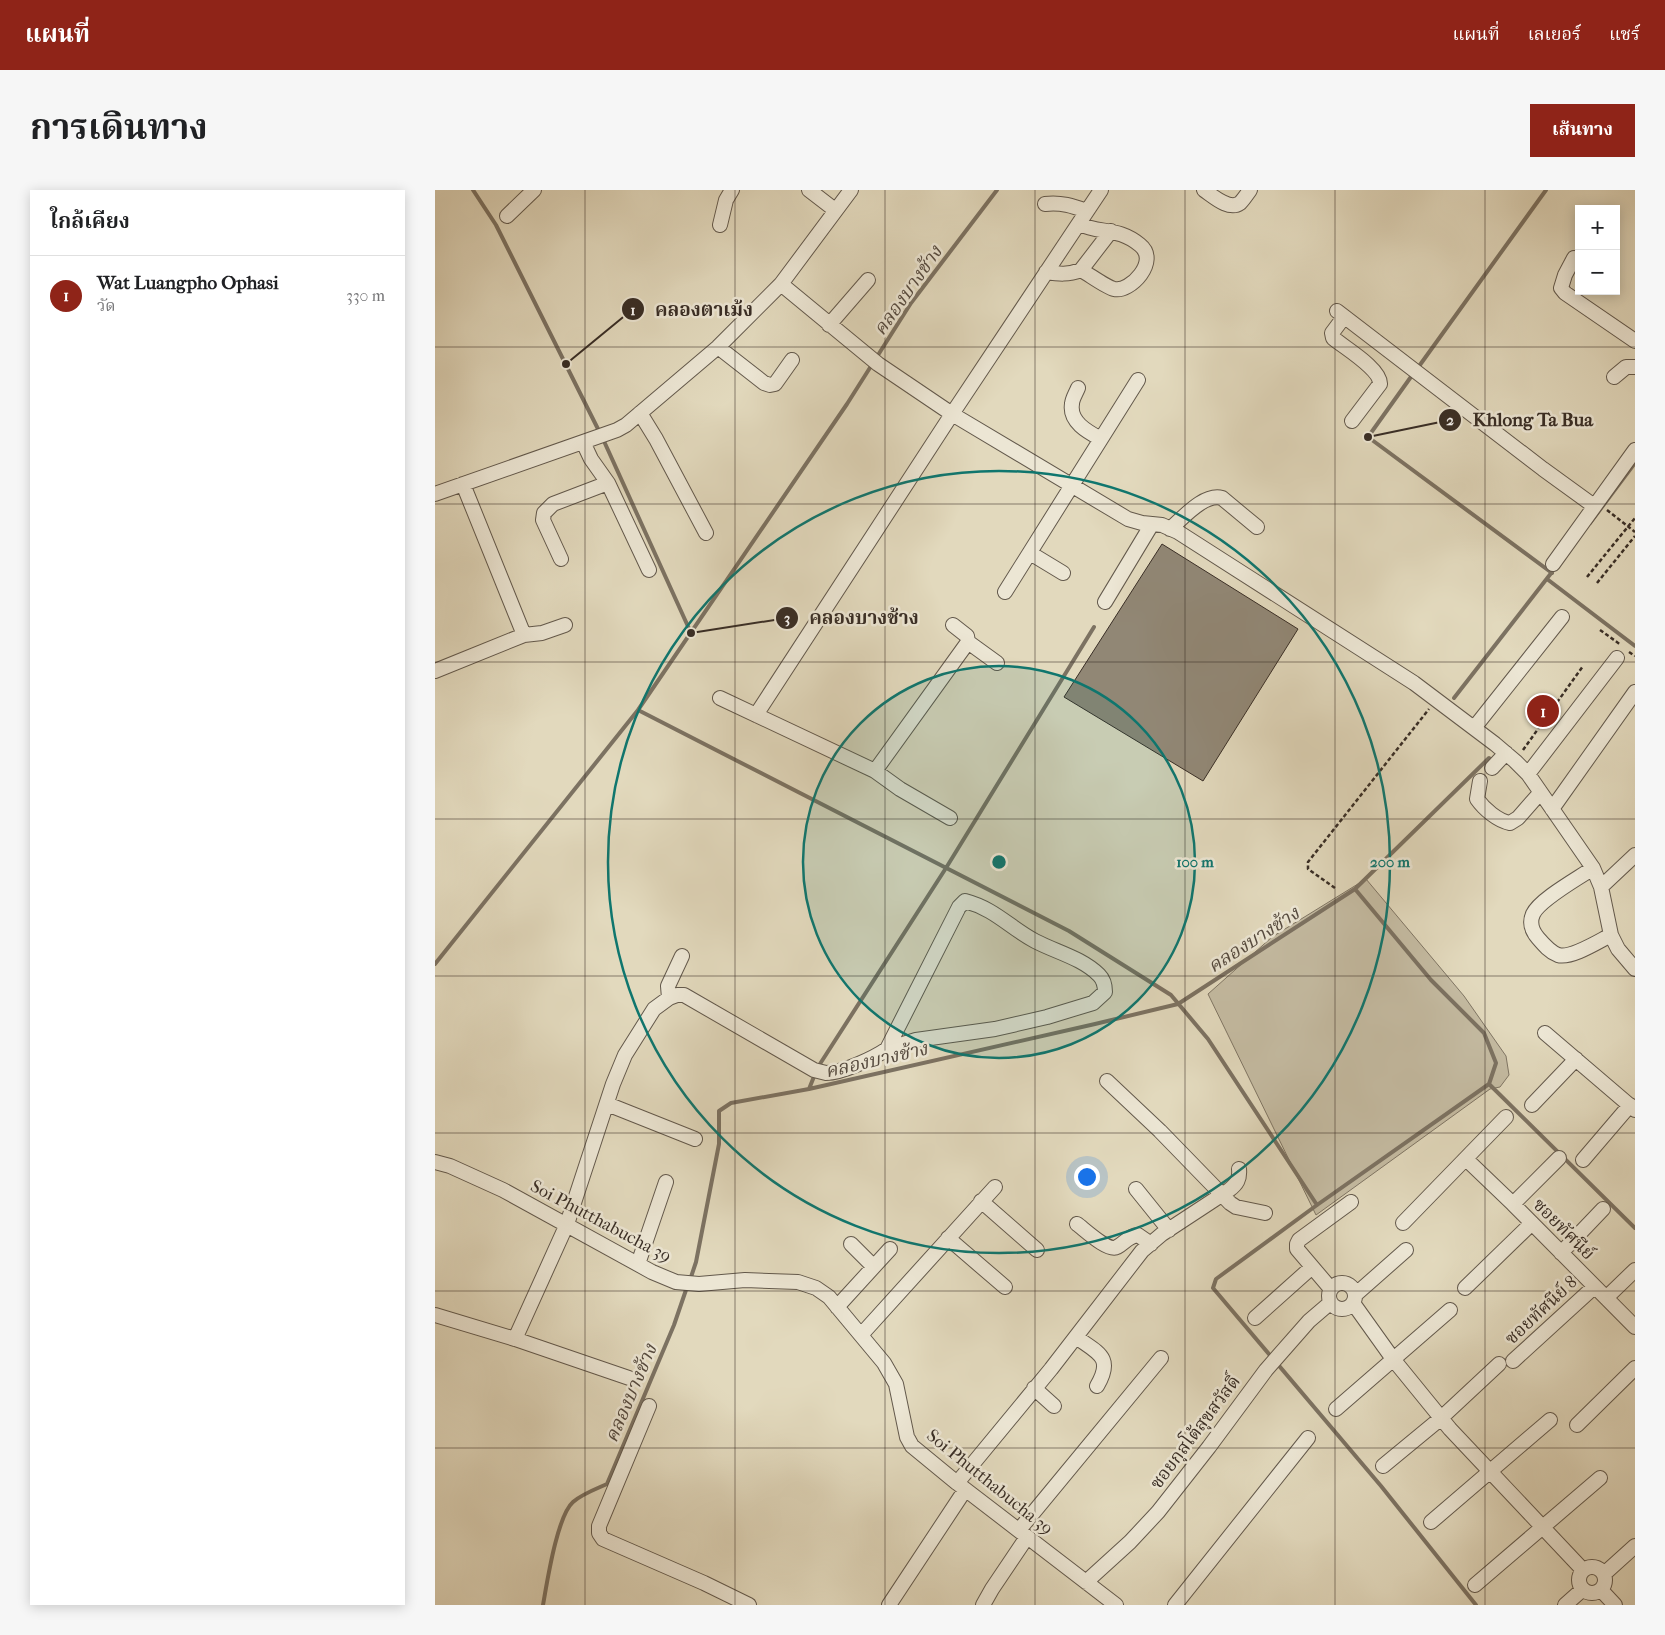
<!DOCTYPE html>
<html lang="th">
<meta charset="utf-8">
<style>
body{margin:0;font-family:"IM FELL French Canon","Noto Serif Thai",serif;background:#f6f6f6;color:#202124}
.controls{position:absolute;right:15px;top:15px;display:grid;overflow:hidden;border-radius:0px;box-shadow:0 2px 12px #0003}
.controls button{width:45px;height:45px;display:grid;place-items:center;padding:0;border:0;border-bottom:1px solid #e0e0e0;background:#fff;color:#202124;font:25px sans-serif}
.you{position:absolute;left:651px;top:986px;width:18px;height:18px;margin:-12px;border:4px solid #fff;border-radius:50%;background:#1a73e8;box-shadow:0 0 0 8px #1a73e833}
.badge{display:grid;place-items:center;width:32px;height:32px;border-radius:50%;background:#8f2418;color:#fff;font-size:16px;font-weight:700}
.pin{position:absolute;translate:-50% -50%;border:2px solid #fff;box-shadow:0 1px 5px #0006}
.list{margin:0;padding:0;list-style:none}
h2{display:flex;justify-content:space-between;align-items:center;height:65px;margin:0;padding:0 20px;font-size:21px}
h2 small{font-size:16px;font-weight:400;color:#757577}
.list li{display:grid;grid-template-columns:32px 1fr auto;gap:15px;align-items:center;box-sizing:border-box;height:80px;padding:0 20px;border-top:1px solid #e0e0e0}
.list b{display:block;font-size:19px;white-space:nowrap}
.list p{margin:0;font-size:16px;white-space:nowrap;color:#757577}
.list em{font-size:16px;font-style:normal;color:#757577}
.map{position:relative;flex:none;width:1200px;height:1415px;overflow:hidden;border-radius:0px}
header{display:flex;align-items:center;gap:30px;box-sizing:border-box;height:70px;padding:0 25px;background:#8f2418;color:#fff}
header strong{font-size:24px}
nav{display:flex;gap:28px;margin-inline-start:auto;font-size:18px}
.intro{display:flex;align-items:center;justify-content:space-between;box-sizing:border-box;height:120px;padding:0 30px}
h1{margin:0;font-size:35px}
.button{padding:12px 22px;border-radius:0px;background:#8f2418;color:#fff;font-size:18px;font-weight:700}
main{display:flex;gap:30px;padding:0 30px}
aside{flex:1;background:#fff;border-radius:0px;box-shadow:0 2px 12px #0003}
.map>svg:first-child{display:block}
.green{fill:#c5bca3;stroke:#7f7564}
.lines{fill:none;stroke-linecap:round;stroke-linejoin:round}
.stream{stroke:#7c7262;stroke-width:4}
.building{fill:#918775;stroke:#392e26}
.minor-casing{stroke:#63594c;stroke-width:16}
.path{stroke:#392e26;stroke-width:2.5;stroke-dasharray:4 2.5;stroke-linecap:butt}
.minor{stroke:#ece6d4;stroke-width:14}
.grid{fill:none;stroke:#392e26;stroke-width:1;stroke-opacity:0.55}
.ring{fill:none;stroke:#0f766e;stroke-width:2.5}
.labels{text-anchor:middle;stroke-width:5;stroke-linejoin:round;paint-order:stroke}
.street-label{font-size:18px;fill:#392e26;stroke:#ece6d4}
.water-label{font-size:19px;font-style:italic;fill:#554a3f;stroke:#ece6d4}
.centre{fill:#0f766e;stroke:#ece6d4;stroke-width:2.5}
.ring-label{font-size:15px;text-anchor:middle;font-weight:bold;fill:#0f766e;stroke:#ece6d4;stroke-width:5;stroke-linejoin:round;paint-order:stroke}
.leader{fill:none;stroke:#392e26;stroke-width:2}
.callout-dot{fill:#392e26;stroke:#ece6d4;stroke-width:2}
.mark-label{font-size:15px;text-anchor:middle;font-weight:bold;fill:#fff}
.callout-label{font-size:19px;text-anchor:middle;font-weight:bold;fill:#392e26;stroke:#ece6d4;stroke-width:5;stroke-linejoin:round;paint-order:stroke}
</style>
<header>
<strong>แผนที่</strong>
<nav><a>แผนที่</a><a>เลเยอร์</a><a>แชร์</a></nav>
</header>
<div class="intro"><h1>การเดินทาง</h1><a class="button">เส้นทาง</a></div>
<main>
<aside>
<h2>ใกล้เคียง<small></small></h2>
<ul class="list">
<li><span class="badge">1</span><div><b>Wat Luangpho Ophasi</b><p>วัด</p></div><em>330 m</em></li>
</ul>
</aside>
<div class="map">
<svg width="1200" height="1415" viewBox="0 0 1200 1415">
<rect width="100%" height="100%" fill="#e2d9bd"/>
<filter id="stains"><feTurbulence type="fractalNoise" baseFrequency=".004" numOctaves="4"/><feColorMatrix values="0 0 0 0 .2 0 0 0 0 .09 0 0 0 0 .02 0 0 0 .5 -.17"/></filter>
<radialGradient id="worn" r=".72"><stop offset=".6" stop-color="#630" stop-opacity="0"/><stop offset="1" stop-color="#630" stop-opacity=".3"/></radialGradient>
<path class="green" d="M931,689L1029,806L1071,866L1074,885L1065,897L1055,899L881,1025L773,804L837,747Z"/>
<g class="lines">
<path class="stream" d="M38,0L61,35L165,243
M982,179L1111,0
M978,184L933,247L1117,383
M168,249L256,443
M1155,333L1200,273
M1112,389L1200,456
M1019,508L1117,382
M203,520L634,741L736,805L773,849L882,1015
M920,699L996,790L1049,843L1061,873L1054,894L1200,1038
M0,774L203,520L412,214L476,113L562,0
M383,877L511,678L659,437
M374,899L380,884
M255,1090L261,1072L284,954V921L296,913L374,899L660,834L743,814L920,699L1054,568
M108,1415C112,1393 122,1326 138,1312C147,1304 161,1299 172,1294L239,1135L252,1097
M1041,1415L946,1296L778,1098L781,1089L882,1015L1054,894"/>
</g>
<path class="building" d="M727,354L863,439L768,591L629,507Z"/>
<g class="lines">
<g class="minor-casing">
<path id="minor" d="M374,0L400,20
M769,0C778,6 794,21 805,13C809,9 812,4 815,0
M610,14C626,12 638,16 652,21
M72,26L99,0
M285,35L291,10L297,0
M1139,68L1130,85L1126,98L1130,103L1200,151
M646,80L676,41
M611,82C624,84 633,85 646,80C655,85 671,97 679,99C695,103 725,71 705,55C683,37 666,44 644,34
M346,94L443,174L517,224L693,329L707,333L727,335L743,342L979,493L1060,554L1080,571L1093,584L1158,678L1166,697L1176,745L1183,759L1200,779
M902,121L1108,279L1159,316
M909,127L897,143L898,148C910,158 946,179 945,194L917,231
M394,135L433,90
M283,157L329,193L335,195L340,194L357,170
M1179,187L1191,177H1200
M643,198C641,203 637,209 637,214C634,232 653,242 666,249
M205,223L221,249L271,343
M148,252L156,269L173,293L214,380
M28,294L89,445
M0,304L182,240L191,235L283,157L346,94L416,0
M735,339C748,328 769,303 787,308L822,337
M595,363L628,383
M126,369L108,330L109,323L118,314L173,293
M1118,374L1200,260
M570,402L703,190
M670,412L717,334
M533,452L562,473
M0,481L89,445L107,443L130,435
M285,508L440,581L465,599L515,628
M321,525L517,224L666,0
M1039,538L1127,427
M1057,578L1071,563
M440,581L533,452L532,446L518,435
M1093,584L1182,468
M1045,591L1042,609C1049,619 1063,631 1075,633L1083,628L1105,603
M1117,619L1200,502
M1158,678C1144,688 1105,709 1098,724C1094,733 1097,741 1103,748C1109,755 1115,762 1123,765C1136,769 1164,751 1176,745
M1166,697L1200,665
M234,808L233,796L247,766
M1110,843L1200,920
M672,891L725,941L795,1013L801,1017L830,1023
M172,914L260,949
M1097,915L1141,869
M1031,969L1078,1014L1200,1137
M1148,970L1195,915
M0,972L15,976L68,1000L217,1082L241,1092L264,1094L310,1090L363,1092L381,1098L394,1107L449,1173L461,1194L472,1247L477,1256L522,1293L681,1415
M701,999L734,1040
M546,1011L602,1060
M1078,1014L1124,968
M968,1033L1071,927
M642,1034C649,1039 673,1062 682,1057C690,1053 693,1046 703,1045L716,1054
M513,1048L570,1097
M416,1054L438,1076
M1126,1063L1168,1019
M203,1074L231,992
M894 1106a13 13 0 1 1 26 0a13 13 0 1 1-26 0Z
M1030,1098L1097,1033
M896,1099L862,1059V1054L864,1050L916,1012
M920,1105L971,1060
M1171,1108L1200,1080
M918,1113L958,1169L1015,1239L1148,1380
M402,1117L455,1059
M0,1125L80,1149L194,1188
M820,1128L877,1077
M426,1145L560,997
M641,1147C663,1163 679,1167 662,1196
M80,1149L132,1034L178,894L190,865L219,819L234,808L242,805H249L379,880C383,881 387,882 391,883C407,883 439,868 452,859L524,717L530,711C560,719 574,737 600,751C621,762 647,768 664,785C669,790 670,796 670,802L658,813L612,827L560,839L481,850L452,859
M1078,1171L1159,1097
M599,1198L619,1216
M214,1216L164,1336V1343L168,1349L269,1393L314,1415
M901,1219L1015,1120
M1142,1235L1200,1178
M948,1276L1005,1229L1064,1174
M522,1293L616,1179L707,1061L727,1044L794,1000C802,994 805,989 804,979
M996,1332L1115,1230
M584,1340L726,1168
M1144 1390a13 13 0 1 1 26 0a13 13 0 1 1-26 0Z
M1169,1384L1200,1356
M651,1392L695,1352L723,1322L774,1257L831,1180L874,1131L895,1113
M1040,1395L1165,1288
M1166,1400L1180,1415
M454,1415L530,1300
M548,1415L557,1399L592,1347
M740,1415L873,1248
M1130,1415L1148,1399"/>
</g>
<path class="path" d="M1172,320L1200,342
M1152,387L1200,328
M1162,393L1200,346
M1165,440L1186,455
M1194,462L1200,466
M1088,560L1148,476
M900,698L873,679V672L994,519"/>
<use href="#minor" class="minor"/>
</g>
<path class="grid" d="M150,0V1415M300,0V1415M450,0V1415M600,0V1415M750,0V1415M900,0V1415M1050,0V1415M0,157H1200M0,314H1200M0,472H1200M0,629H1200M0,786H1200M0,943H1200M0,1101H1200M0,1258H1200"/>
<circle cx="564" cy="672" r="196" fill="#0f766e" fill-opacity=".12"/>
<g class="ring">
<circle cx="564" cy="672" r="196"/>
<circle cx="564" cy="672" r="391"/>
</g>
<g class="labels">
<g class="street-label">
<text transform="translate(166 1031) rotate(28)" y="6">Soi Phutthabucha 39</text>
<text transform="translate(1129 1039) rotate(45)" y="6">ซอยทัศนีย์</text>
<text transform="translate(1106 1120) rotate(-43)" y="6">ซอยทัศนีย์ 8</text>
<text transform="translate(760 1242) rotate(-53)" y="6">ซอยกุสโต้สุขสวัสดิ์</text>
<text transform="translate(555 1292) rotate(39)" y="6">Soi Phutthabucha 39</text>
</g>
<g class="water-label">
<text transform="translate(472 100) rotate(-55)" y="7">คลองบางช้าง</text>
<text transform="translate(818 749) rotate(-33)" y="7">คลองบางช้าง</text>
<text transform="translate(441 869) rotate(-13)" y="7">คลองบางช้าง</text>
<text transform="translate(195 1203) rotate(-67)" y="7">คลองบางช้าง</text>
</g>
</g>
<circle cx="564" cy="672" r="8" class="centre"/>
<g class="ring-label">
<text x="760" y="677">100 m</text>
<text x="955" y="677">200 m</text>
</g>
<path class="leader" d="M131 174L198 119M933 247L1015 230M256 443L352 428"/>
<g class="callout-dot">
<circle cx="131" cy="174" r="5"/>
<circle cx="933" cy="247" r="5"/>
<circle cx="256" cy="443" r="5"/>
<circle cx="198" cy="119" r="12"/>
<circle cx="1015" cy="230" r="12"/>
<circle cx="352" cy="428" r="12"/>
</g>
<g class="mark-label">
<text x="198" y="125">1</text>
<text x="1015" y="235">2</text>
<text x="352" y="433">3</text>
</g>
<g class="callout-label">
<text x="269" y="126">คลองตาเม้ง</text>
<text x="1098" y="236">Khlong Ta Bua</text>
<text x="429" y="434">คลองบางช้าง</text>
</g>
<rect width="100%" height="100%" filter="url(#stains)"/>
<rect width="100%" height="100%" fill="url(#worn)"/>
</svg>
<div class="controls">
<button>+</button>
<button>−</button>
</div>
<div class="you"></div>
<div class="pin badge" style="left:1108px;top:521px">1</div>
</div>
</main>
